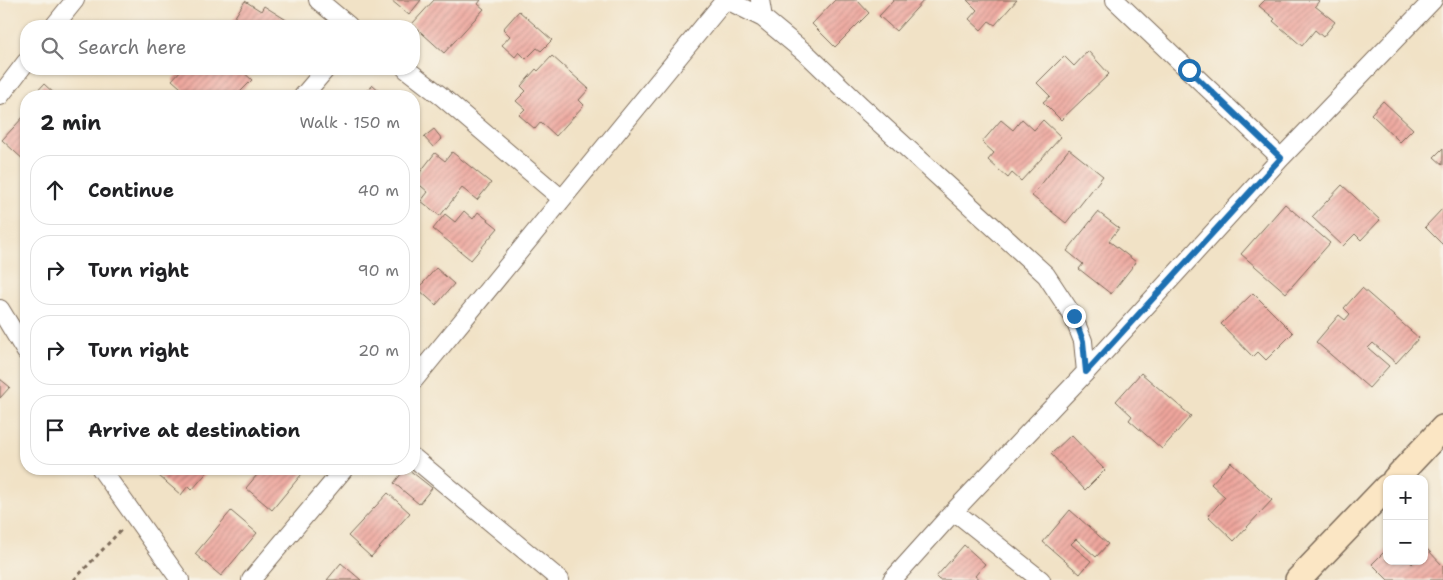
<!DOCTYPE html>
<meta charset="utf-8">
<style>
body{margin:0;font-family:"Shantell Sans",sans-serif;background:#f6f6f6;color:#202124}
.controls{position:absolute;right:15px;bottom:15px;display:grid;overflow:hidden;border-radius:10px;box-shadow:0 1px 4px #0004}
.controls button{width:45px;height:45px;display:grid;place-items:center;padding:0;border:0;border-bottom:1px solid #e0e0e0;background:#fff;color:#202124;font:25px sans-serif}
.stop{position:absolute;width:15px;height:15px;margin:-11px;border:4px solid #1f6fb2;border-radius:50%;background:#fff}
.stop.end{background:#1f6fb2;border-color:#fff;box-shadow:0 1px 5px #0008}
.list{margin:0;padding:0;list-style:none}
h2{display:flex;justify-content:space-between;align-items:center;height:65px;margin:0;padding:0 20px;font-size:21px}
h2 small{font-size:16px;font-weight:400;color:#757577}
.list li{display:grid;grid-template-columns:32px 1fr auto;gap:15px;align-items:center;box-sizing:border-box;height:70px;margin:0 10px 10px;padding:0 10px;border:1px solid #e0e0e0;border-radius:20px}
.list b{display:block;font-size:19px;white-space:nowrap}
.list em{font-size:16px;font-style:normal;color:#757577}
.icon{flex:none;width:28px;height:28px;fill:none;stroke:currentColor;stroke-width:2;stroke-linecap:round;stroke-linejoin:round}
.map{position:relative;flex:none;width:1443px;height:580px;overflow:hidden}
.search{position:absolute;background:#fff;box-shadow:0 1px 4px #0004;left:20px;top:20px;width:400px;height:55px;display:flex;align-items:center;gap:12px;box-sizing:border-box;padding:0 18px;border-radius:20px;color:#757577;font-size:19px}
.panel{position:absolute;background:#fff;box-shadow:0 1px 4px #0004;left:20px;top:90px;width:400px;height:385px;border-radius:20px}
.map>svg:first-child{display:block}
.building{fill:url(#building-hatch)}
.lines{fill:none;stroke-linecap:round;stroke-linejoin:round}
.minor-casing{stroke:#7b6a59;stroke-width:20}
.secondary-casing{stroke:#7b6a59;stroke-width:28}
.path{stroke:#7b6a59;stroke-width:3;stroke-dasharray:4 4;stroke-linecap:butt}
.minor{stroke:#fff;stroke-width:18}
.secondary{stroke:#fbe6c4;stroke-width:25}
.route{stroke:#1f6fb2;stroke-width:6}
</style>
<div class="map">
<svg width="1443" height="580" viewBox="0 0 1443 580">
<defs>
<pattern id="building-hatch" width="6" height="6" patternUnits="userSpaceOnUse" patternTransform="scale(1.25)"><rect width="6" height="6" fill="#eea59c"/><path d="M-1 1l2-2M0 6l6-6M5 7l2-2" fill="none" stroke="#c2877f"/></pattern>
</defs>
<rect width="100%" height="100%" fill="#f7f3e8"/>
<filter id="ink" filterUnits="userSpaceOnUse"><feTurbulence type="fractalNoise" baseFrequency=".02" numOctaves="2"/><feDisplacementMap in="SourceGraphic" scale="10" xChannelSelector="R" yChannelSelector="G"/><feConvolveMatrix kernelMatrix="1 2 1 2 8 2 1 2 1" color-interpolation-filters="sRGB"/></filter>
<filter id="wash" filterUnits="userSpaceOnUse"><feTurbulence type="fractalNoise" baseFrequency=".0096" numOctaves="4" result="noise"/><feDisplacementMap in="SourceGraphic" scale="20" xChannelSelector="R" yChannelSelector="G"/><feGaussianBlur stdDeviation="1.12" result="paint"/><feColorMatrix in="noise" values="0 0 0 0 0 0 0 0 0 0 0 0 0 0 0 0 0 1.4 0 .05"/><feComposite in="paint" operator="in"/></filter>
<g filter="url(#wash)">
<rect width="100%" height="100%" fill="#f1e2c6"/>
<g id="blocks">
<path class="building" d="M391,0H421L409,15Z
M434,0H481L478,4L484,9L444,53L412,24Z
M835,0H857L869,13L835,47L812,24Z
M894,0H924L896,31L879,16Z
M967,0H1017L995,25L989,21L981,30L969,19L977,10Z
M1265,0H1317L1319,1L1315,6L1335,22L1323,37L1315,30L1302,46L1273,21L1275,19L1259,6Z
M245,1L261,11L264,6L288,21L284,26H229Z
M519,11L552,40L541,51L537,48L526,59L519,52L515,57L502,45L510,36L503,29Z
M1088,51L1109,74L1061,120L1043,102L1050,96L1037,83L1064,56L1074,66Z
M552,56L589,89L579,100L584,105L556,136L541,122L535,129L519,115L525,109L516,101L526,91L521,86L536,69L538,71Z
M182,69H240L252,80L236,96H190L172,80Z
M44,84L57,96H33Z
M373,85L386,96H363Z
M1383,101L1413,129L1400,142L1371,114Z
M25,115L26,116V162L2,140Z
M1022,119L1034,130L1043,120L1061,137L1021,181L1012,173L1008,178L988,160L994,153L982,142L1001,120L1013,130Z
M434,129L442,139L433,147L424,137Z
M1443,148V165L1434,157Z
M1069,149L1103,176L1066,223L1032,196Z
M452,152L491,183L477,200L462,188L440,216L421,201L428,192L414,180L435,153L445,161Z
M1342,185L1380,220L1361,240L1355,234L1343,246L1312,217Z
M1285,204L1330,243L1286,293L1241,254Z
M1443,208V245L1425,227Z
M464,211L473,219L478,212L498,228L471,260L433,229L445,214L455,222Z
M1098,212L1119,228L1109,241L1136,262L1111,294L1079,269L1083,264L1067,251Z
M436,268L454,284L436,305L418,289Z
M1362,288L1419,338L1396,363L1373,343L1368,348L1389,366L1369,388L1316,342L1339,315L1345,320L1350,314L1344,308Z
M1253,293L1293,333L1266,360L1258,352L1253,357L1221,324Z
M1141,373L1191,416L1162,449L1129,420L1132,416L1116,401Z
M0,379L10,387L0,398Z
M1071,435L1105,470L1085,490L1051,454Z
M1231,462L1272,500L1234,541L1208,516L1225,497L1211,484Z
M164,469H210L192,490L188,486L181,495L159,476Z
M262,469H306L272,510L246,488Z
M405,469H408L432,488L419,504L394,483Z
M388,493L410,513L371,557L348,536Z
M1070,510L1108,544L1096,557L1076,539L1071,544L1091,561L1080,574L1043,542Z
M231,511L257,533L221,576L195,554Z
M964,545L985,564L975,576L980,580H939L936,577Z
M1387,549V561H1410L1412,564L1415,561H1424V552L1427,549L1443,566V580H1388L1372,564Z
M341,563L361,580H327Z"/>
</g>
</g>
<g filter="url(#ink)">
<use href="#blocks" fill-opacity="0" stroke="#7b6a59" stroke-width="1"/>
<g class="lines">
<g class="minor-casing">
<path id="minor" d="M318,0L349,26
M727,0L763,18L809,56L861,106L1046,275L1073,316L1083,341L1086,372
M760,0L763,18
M1115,0L1281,158
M54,26L75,0
M406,69L441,96L562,199
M0,96L26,62
M303,96L326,69
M0,309L26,352
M414,380L725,0
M414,458L560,580
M101,469L180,580
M954,511L1041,580
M251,580L344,469
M892,580L954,511L1086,372L1281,158L1433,0"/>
</g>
<g class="secondary-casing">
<path id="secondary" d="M1395,479L1443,428
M1298,580L1387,487"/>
</g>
<path class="path" d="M74,580L122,529"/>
<use href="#minor" class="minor"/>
<use href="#secondary" class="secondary"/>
</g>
</g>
<g class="lines" filter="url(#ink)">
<path class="route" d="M1074,316L1083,341L1086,372L1281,158L1189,70"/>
</g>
</svg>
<div class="controls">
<button>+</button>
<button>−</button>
</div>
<div class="stop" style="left:1189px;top:70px"></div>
<div class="stop end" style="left:1074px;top:316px"></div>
<div class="search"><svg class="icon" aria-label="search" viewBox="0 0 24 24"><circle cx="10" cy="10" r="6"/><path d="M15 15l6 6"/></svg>Search here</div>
<section class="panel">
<h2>2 min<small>Walk · 150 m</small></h2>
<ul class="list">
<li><svg class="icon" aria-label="ahead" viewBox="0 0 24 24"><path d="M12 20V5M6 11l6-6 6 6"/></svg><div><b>Continue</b></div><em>40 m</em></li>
<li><svg class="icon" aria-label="right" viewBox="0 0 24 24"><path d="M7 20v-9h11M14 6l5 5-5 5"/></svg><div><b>Turn right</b></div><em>90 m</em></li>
<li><svg class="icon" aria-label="right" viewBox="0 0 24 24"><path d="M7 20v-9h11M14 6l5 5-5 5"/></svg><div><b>Turn right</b></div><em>20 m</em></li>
<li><svg class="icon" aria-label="arrive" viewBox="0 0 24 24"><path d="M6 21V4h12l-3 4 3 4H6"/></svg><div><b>Arrive at destination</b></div></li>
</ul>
</section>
</div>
